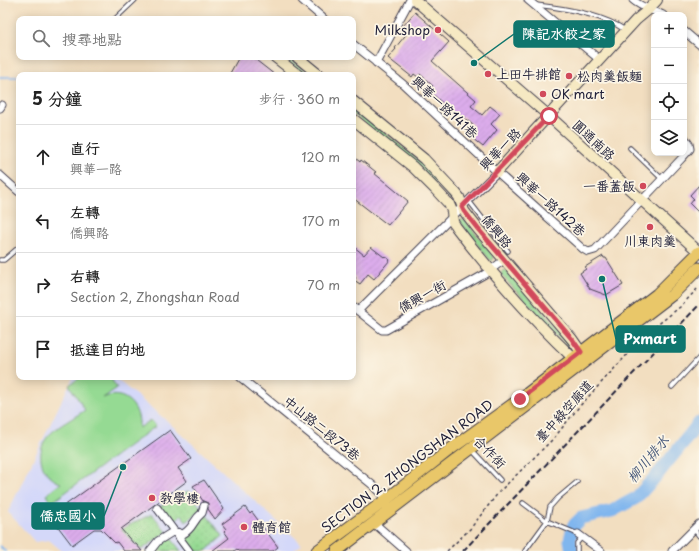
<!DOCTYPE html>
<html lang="zh-TW">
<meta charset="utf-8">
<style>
body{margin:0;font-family:"Playpen Sans","LXGW WenKai TC",sans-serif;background:#f2f2f2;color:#222}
.controls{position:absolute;right:12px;top:12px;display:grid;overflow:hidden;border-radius:8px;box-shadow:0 2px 10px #0003}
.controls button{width:36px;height:36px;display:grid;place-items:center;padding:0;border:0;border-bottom:1px solid #e0e0e0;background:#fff;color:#222;font:20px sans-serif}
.stop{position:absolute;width:12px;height:12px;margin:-9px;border:3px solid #d1495b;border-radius:50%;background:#fff}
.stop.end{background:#d1495b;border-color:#fff;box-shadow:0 1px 4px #0008}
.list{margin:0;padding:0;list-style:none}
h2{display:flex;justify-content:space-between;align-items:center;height:52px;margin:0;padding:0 16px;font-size:17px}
h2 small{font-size:13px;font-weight:400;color:#767676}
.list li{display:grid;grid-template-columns:26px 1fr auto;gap:12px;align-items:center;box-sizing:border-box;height:64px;padding:0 16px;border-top:1px solid #e0e0e0}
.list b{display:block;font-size:15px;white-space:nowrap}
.list p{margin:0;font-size:13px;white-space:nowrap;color:#767676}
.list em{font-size:13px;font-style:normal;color:#767676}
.icon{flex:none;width:22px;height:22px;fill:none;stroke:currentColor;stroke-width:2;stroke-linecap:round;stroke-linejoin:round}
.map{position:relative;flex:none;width:699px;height:551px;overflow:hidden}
.search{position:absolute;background:#fff;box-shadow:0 2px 10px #0003;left:16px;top:16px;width:340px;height:44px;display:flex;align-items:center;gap:10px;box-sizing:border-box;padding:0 14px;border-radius:8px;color:#767676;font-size:15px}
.panel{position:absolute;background:#fff;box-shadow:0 2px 10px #0003;left:16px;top:72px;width:340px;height:308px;border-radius:8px}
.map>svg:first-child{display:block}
.built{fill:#d4d8f9}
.grass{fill:url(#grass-dots);stroke:#5c7e67}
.park{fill:url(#park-tufts);stroke:#5c7e67}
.garden{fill:#95da93;stroke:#5c7e67}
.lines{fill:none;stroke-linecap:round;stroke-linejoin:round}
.stream{stroke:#80b6ee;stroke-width:2}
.river{stroke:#80b6ee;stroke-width:13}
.building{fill:url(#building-hatch)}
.lane-casing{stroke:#413e4f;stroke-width:5.5}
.street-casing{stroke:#413e4f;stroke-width:9}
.secondary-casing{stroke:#413e4f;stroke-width:12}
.primary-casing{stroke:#413e4f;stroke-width:13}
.path{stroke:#413e4f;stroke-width:1.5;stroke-dasharray:3 3;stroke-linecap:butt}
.lane{stroke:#fff;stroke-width:3.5}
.street{stroke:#fff;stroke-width:7}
.secondary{stroke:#f6e9c3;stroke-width:10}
.primary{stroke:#e9c769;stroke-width:11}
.rail{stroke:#22223b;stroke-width:2;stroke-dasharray:6 3;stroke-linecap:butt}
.route{stroke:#d1495b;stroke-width:5}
.poi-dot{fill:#d1495b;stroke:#fcf5e5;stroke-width:1.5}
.labels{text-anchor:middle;stroke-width:3.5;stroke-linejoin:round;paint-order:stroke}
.poi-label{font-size:13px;fill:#22223b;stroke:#fcf5e5;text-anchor:start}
.street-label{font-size:13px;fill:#22223b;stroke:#fcf5e5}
.water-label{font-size:14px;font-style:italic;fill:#43567a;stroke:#fcf5e5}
.leader{fill:none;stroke:#0f766e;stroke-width:1.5}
.callout-dot{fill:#0f766e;stroke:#fcf5e5;stroke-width:1.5}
.callout{fill:#0f766e;stroke:#0f766e;stroke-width:1.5}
.callout-label{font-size:14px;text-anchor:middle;font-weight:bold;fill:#fff}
</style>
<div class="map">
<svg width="699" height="551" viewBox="0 0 699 551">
<defs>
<pattern id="grass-dots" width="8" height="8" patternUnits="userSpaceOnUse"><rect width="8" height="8" fill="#95da93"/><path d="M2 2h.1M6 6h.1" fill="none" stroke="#80bb80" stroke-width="1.8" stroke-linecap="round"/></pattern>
<pattern id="park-tufts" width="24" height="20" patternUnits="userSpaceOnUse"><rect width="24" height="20" fill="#95da93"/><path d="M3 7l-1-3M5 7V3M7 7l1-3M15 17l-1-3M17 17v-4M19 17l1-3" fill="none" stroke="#80bb80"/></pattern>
<pattern id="building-hatch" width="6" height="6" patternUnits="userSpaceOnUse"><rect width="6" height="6" fill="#dcaceb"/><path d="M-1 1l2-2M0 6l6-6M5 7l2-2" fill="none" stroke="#bc94ca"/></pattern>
</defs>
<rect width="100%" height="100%" fill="#fcf5e5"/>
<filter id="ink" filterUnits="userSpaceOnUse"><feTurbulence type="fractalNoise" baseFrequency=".025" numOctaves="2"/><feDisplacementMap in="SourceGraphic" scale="8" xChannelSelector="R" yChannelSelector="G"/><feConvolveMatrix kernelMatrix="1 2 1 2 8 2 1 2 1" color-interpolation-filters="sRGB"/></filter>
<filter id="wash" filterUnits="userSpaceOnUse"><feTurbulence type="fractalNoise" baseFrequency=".012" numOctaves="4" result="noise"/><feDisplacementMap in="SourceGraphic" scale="16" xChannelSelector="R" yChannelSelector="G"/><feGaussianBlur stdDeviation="0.9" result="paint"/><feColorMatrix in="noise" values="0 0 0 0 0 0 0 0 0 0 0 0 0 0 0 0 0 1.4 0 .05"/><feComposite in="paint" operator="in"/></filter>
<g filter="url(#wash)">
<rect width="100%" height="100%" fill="#f2dec0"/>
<path class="built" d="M73,377H114L167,421L302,544L293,551H62L49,540L35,542L8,512Z"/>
<path class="grass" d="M188,491L202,509L186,522L182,514L174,522L173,525L157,508Z
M152,514L167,532L141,550L121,529Z
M206,514L223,536L206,551H189L182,538L191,535L194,528Z
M171,538L181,551H156L163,540Z"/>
<path class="park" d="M281,57H289L311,75H304Z
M353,108L421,162L454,198L453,200H451L418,165L353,114Z
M461,219L466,221L493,256L494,259L492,261L489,259L462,225L460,221Z
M503,270L507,271L570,343L571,345L569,347L562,340L503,277L501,274Z"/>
<path class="garden" d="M81,377H110L117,388L103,398C125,388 141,408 139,428L151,420L156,426L51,503L46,495L61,483C58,482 55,481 53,479C38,468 37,448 49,435C59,425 74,418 85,410L69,385Z"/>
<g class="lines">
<path class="stream" d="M0,77H19
M0,546L5,551"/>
<path class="river" d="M572,551L570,540L573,526L581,518L612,511L636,498L658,474L699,423"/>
</g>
<g id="blocks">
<path class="building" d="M415,12L449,42L432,61L476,100L471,106L482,115L490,106L500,114L491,124L497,130L483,147L466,133L473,125L462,116L460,119L429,91L433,86L420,74L418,77L414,74L412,77L388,58L396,49L395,48L409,31L403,26Z
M239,57H252L275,75H229Z
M353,156L360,162L361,160L376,172L374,173L408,201L388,225L353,198Z
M699,185V213L690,204L694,199L690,195Z
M353,246L364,255L371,247L384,257L385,256L390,260L374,279L368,274L360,284L354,280L356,278L353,275Z
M603,256L604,258H606L623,285L606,295L590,289L580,273L586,269L585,267Z
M170,430L191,459L178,468L187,481L121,529L134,544H136L142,551H124L117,542L115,543L101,529H94L72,545L50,516Z
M204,480L224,509L215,519L208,509V503L203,501L193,486Z
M245,507L250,514L252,512L278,547L273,551H239L237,549L234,551H212L229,538L224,531L226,529L222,524Z"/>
</g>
</g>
<g filter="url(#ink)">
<use href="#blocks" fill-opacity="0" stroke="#413e4f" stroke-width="1"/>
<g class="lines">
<g class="lane-casing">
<path id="lane" d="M536,5C564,8 602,14 625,30
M115,19L135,0
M630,148L662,179
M469,201L508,251
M0,260H4L19,247
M672,387L699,358
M472,450L500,480
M523,503L547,521L578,534
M694,529L699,536
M525,551L547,521L550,507L558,498L577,482
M577,551V543L582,537"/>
</g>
<g class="street-casing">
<path id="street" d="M302,0L324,19
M528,0L600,60
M633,0C642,8 653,10 663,15
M684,31L699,44
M353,44L403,84L497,172L583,249L588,252L595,250L682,158L690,149L689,144L684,137
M376,63L410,0
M0,108L2,105
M0,175L19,192
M353,307L382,330H386L485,274L504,260
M358,311L497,172
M240,377L375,487L387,499
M157,508L189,551
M374,523L406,551
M578,534L601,551
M150,551L158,541L174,531L183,534C194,528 192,521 202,513L204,506
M672,551L699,524"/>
</g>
<g class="secondary-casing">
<path id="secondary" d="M415,0L549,116L699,252
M275,57L298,75
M297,57L319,75
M353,101L424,159L455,192L459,197L464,211L478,229L572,339L581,352
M353,119L413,167L435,189L449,204L452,211L453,222L456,227C491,273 531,318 573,358
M497,172L636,20L648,10L657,0"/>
</g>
<g class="primary-casing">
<path id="primary" d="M317,551L387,499L448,451L520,399L657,294L699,252
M337,551L672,295L699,268"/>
</g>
<path class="path" d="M447,551L470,529L499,492L554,438L578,408L646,334L680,307L699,287"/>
<use href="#lane" class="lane"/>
<use href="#street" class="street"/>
<use href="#secondary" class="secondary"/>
<use href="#primary" class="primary"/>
<path class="rail" d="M463,551L699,305"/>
</g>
</g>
<g class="lines" filter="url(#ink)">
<path class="route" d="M520,399L581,352L572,339L478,229L464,211L462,207L549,116"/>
</g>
<g class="poi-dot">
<circle cx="438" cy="30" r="4"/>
<circle cx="488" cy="74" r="4"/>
<circle cx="569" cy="76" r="4"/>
<circle cx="543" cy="94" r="4"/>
<circle cx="643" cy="186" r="4"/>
<circle cx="650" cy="227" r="4"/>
<circle cx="152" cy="498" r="4"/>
<circle cx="244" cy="527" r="4"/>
</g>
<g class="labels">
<g class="poi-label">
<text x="430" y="35" text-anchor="end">Milkshop</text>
<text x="496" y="79">上田牛排館</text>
<text x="577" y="81">松肉羹飯麵</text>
<text x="551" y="99">OK mart</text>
<text x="635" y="191" text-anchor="end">一番蓋飯</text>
<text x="650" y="246" text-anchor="middle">川東肉羹</text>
<text x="160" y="503">教學樓</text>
<text x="252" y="532">體育館</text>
</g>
<g class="street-label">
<text transform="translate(445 107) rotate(43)" y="5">興華一路141巷</text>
<text transform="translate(594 140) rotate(43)" y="5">圓通南路</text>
<text transform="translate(500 149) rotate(-46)" y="5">興華一路</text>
<text transform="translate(551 204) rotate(42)" y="5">興華一路142巷</text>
<text transform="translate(497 231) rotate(50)" y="5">僑興路</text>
<text transform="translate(422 296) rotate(-29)" y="5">僑興一街</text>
<text transform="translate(564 411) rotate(-48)" y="5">臺中綠空廊道</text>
<text transform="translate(322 428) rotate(39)" y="5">中山路二段73巷</text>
<text transform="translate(490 452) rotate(46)" y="5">合作街</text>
<text transform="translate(407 466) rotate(-37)" y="5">SECTION 2, ZHONGSHAN ROAD</text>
</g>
<g class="water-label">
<text transform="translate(648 459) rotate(-50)" y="5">柳川排水</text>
</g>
</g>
<path class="leader" d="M474 63L514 34M602 279L616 339M123 467L104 516"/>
<g class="callout-dot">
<circle cx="474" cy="63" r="4"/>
<circle cx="602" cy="279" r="4"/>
<circle cx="123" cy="467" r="4"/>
</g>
<g class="callout">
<rect x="514" y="21" width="100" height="26" rx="4"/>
<rect x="616" y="326" width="69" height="26" rx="4"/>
<rect x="32" y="503" width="72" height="26" rx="4"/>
</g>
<g class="callout-label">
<text x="564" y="39">陳記水餃之家</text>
<text x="650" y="344">Pxmart</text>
<text x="68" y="521">僑忠國小</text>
</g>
</svg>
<div class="controls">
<button>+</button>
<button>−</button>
<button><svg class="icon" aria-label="locate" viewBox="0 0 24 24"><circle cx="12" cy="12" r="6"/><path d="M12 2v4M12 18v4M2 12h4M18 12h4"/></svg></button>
<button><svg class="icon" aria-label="layers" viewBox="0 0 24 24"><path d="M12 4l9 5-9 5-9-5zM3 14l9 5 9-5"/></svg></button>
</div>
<div class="stop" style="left:549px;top:116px"></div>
<div class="stop end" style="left:520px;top:399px"></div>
<div class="search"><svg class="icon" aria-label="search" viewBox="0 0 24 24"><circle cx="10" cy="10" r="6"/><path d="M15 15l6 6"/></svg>搜尋地點</div>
<section class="panel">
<h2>5 分鐘<small>步行 · 360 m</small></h2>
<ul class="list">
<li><svg class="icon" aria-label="ahead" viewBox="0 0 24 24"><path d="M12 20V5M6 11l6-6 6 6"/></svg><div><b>直行</b><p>興華一路</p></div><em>120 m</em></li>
<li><svg class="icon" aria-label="left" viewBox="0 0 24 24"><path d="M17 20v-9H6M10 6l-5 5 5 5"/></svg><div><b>左轉</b><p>僑興路</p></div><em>170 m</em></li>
<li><svg class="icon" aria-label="right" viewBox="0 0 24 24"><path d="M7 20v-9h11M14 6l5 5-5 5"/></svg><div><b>右轉</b><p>Section 2, Zhongshan Road</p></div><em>70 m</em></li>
<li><svg class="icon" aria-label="arrive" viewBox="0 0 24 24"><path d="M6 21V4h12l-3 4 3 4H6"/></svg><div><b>抵達目的地</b></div></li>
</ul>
</section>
</div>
